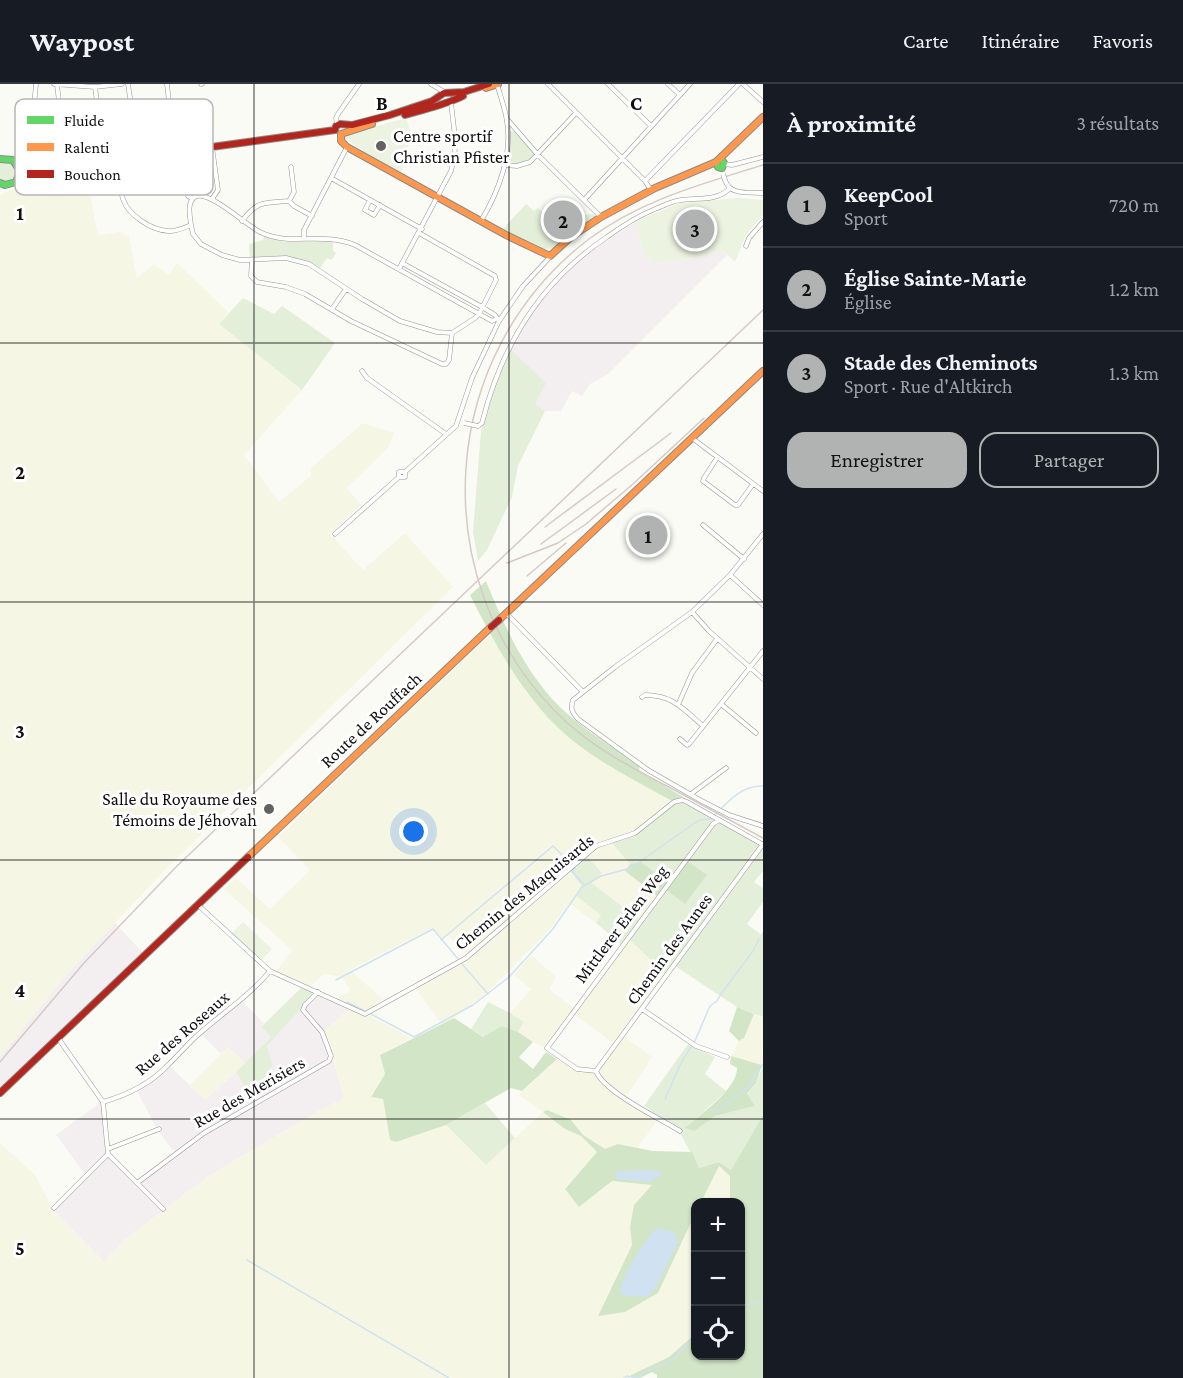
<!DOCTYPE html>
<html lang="fr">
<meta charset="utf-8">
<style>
body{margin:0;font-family:"Crimson Pro",serif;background:#20242c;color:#f1f3f6}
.controls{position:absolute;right:18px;bottom:18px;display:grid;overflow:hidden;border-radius:12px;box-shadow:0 2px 4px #0004}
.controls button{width:54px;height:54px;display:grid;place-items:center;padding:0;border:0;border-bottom:2px solid #363941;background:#171b24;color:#f1f3f6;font:30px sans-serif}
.you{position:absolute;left:414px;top:748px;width:21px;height:21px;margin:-15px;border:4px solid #fff;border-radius:50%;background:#1a73e8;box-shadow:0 0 0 9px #1a73e833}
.badge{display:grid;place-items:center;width:39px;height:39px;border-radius:50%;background:#b1b2b2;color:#111;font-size:20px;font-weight:700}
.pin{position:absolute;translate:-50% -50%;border:3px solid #fff;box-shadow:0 2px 6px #0006}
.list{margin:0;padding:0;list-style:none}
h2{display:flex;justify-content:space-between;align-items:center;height:78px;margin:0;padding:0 24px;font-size:26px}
h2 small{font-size:20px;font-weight:400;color:#9ea1a6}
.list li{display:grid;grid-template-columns:39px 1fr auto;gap:18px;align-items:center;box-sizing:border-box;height:84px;padding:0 24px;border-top:2px solid #363941}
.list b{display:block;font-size:22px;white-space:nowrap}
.list p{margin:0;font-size:20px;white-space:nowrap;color:#9ea1a6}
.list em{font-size:20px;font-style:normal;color:#9ea1a6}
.actions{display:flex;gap:12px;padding:18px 24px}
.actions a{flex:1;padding:14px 0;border:2px solid #b1b2b2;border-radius:18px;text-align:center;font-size:21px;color:#b1b2b2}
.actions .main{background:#b1b2b2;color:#111}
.icon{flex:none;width:33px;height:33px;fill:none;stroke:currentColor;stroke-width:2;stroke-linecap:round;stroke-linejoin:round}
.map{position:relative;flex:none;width:763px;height:1294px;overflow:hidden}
header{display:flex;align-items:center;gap:36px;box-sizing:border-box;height:84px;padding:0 30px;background:#171b24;border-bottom:2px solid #363941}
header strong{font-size:28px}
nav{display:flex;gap:33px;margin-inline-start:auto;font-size:21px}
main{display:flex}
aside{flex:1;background:#171b24}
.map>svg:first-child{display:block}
.industrial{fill:#f3eff1}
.farmland{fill:#f6f6e4}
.green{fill:#e3efd8}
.forest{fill:#d3e5c7}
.pitch{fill:#ecf3e1}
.water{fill:#d0e2f1}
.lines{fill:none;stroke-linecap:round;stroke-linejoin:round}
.stream{stroke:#d0e2f1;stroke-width:1.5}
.street-casing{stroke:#959593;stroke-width:5}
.fast-casing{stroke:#8c8c89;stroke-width:8}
.slow-casing{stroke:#8c8c89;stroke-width:8}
.jam-casing{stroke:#8c8c89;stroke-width:8}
.street{stroke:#fefefe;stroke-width:4}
.fast{stroke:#63d668;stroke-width:6}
.slow{stroke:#ff974d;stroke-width:6}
.jam{stroke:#b3261e;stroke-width:6}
.rail{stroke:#d6c9c7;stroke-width:1.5}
.street-bridge-casing{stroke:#959593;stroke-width:5;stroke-linecap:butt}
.jam-bridge-casing{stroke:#8c8c89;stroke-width:8;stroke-linecap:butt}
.street-bridge{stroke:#fefefe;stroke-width:4}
.jam-bridge{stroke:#b3261e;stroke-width:6}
.grid{fill:none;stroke:#0f0f0f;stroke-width:1.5;stroke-opacity:0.55}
.poi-dot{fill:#626260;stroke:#fff;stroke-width:2}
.labels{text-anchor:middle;stroke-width:6;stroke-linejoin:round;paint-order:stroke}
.poi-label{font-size:18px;fill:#0f0f0f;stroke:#fff;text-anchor:start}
.street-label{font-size:18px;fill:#0f0f0f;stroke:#fff}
.key{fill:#fff;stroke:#b7b7b7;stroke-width:1.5}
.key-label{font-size:16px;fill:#0f0f0f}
.grid-label{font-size:20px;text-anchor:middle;font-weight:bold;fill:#0f0f0f;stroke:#fff;stroke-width:6;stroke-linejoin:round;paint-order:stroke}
</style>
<header>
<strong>Waypost</strong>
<nav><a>Carte</a><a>Itinéraire</a><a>Favoris</a></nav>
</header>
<main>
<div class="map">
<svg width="763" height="1294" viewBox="0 0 763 1294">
<rect width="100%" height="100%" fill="#fbfbf5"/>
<path class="industrial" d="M637,137L642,166L655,179L688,175L723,167L727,171L608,290L590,300L582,312L572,307L561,327H545L535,320L510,265L533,228L563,192L588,169Z
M115,839L143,869L0,1011V973L61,897Z
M316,908L351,924L325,946L344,1015L324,1024L210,1091L124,1156L104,1178L53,1125L85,1090L56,1051L101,1018L111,1069L137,1095L174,1068L157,1045L137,1007L147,1001L170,982L205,1016L236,988L253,1016L268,987L273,981L267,962Z
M242,917L264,939L261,943L271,953L245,979L228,963L221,970L201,950Z"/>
<path class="farmland" d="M86,89L98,151L120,148L129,152L137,194L154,180L169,191L177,179L228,228L219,240L302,306L244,371L279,418L311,392V384L363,339L394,349L389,363L347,404L361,421L330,450L363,486L405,449L453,503L163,788L61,897L0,973V112L5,108L23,102H39Z
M490,551L515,590L549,633L576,659L611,683L672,717L637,746L610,756L630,780L625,787L657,812L638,835L592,799L582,802L575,811L602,831L596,839L569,819L550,845L489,907L454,934L442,940L414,903L468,874L449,852L442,854L432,844L350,886L383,915L365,929L411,954L380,971L385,990L371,1012L383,1015L390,1056L395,1058L446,1041L486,1081L543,1028L519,1011L557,975L580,989L600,983L623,952L652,973L627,1012L658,1036L638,1063L618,1060L605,1065L583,1051L571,1036L565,1045L581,1052L597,1068L565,1104L579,1123L612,1097L653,1100L630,1143L632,1161L598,1231L658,1209L695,1130V1250L669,1273L631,1291L632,1294H0V1059L35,1091L53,1125L104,1178L124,1156L210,1091L324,1024L344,1015L325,946L350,925L336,915L351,906L342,893L324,890L310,902L275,889L292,866L224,805L236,794L270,825L310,786L278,753Z
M629,855L665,890L613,959L571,928L545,963L533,958L518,948L523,938L510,929L531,905L514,891L531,871L556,893L549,905L575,925Z
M754,930L763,933L762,981L731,972L739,957L744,954Z
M228,963L245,979L205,1017L190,1001Z
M719,1082L730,1092V1113L729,1118H701Z"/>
<path class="green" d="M511,47H515L536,69C528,78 518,82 507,79L509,49Z
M8,76C17,80 18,84 16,93L6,98L0,96V78Z
M526,120L534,127L538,124L552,138L548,142L557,151L560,149L563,151L576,137L579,139L582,136L578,132L593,130L595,132L554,164L545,165L503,145Z
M264,153L285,158L333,157V167L336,169L332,176L327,174L320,184C297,170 275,172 250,174L249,160L263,156Z
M243,214L274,230L282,222L335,259L302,306L219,240Z
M510,265L546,299L535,320L545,327L518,382L512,413L487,466L478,477L473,448L481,347L500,288Z
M683,713L763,761V787L754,798L763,804V818L747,840L763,852V933L737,923L672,880L665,890L629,855L623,862L596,839L601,831L575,811L582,802L570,787L585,770L602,789L592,799L638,835L663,804L685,820L667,797L641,778L630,780L609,756L637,746L672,717Z
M302,903L316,908L267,962L273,981L268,987L276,1003L253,1016L236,988L271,953L261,943Z
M488,918L510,929L524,938L518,948L502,942L484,953L471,945Z
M688,960L715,973L705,990L726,1007L686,1044L715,1032L754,1022L747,1011L756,999L763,982V1031L731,1086L719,1078L699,1084L680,1049L644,1022Z
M485,1019L515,1054L486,1081L446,1041Z"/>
<path class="forest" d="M486,497C504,542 526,590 561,624C585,647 613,663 640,681L639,686L683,713L672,717C640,699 607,683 577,660C530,625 496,563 470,511Z
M687,777L707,791L685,820L663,804L657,812L625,787L630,780L641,778L667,797Z
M737,923L754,930L744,954L739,957L729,947Z
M454,934L483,953L502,942L518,948L533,958L519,973L533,985L546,968L557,975L522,1007L511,1004L446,1041L396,1058L390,1056L383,1015L371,1013L385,990L380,971Z
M731,972L762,981L756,999L747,1010L755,1022L715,1032L694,1047L685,1044C700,1031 738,1004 737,984L730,980Z
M547,1026L571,1036L583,1051L605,1065L618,1060L653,1067L692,1068L699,1084L719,1078L731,1086L763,1031V1294H657V1291L652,1288L640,1294H632L631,1291L669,1273L695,1250L696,1272H740V1118H729L730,1113V1092L719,1082L701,1118H696L695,1130L658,1209L625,1228L598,1232L632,1161L630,1143L634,1121L652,1101L612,1097L579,1123L565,1105L597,1068L581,1052L565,1045L543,1028Z"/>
<path class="pitch" d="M406,34L413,55L410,58L408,63L411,69L401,88L373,74L345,54L348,50Z
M738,114L763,116V131L746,151L735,178L723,167L688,175L655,179L642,166L637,137L679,119Z
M243,838L272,865L261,877L231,850Z"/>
<path class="water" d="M656,1086L662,1090L659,1094L654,1093L652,1098L617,1095L615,1090L618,1087Z
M657,1144L673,1148L678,1158L656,1203L647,1214L637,1211L632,1213L620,1209C620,1194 645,1156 657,1144Z"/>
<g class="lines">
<path class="stream" d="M762,851L763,849
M441,856L553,762L575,784L572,787L584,801
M462,880L488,910
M336,896L433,845L459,876
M347,918L365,927
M369,929L414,953L473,921L509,893L552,846L582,803L601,792L631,784L699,736L711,735C726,720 740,701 763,702
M694,959L710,922L717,917L721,910L753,867L759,855
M665,1015L682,977L692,961
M714,1029L747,1004L763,980
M247,1176L449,1294
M740,1227L749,1219L761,1218L763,1214
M624,1294L627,1292L638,1294C649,1282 659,1285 671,1277C681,1270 686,1260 696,1253"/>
<g class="street-casing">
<path id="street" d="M54,0L95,3L122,0
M128,0L134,41
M201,0H202
M431,0L446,9
M548,0L645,97L651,106
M608,0L651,42
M668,0L680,11
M743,0L763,18
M57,1L63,50L67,52L132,44L134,41L171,36L167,0
M95,3L101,47
M507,35L538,71L601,133
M337,41L336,34L338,30L359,0
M16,77L31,56L36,0
M117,77C119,89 119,103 123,115C128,131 151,146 168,147C175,148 184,144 191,141L193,150L201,160L222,171L240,176L286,174L309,180L362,215L400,237L437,248L452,249L475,234L479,230L496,196L495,192L419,149
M724,80L732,81L763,73
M504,81L517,82L530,78L576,29
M331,94L422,145
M185,95L188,112L193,115
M725,96C730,112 749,108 763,109
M645,97L739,0
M212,115L218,106L212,63
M585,115L690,0
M370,116L365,126L374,131L380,121
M289,117L294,108L291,83
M242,137C258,116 264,119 289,117L294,122L312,132
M481,137C499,107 514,68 506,32C504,22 500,11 497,0
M191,141C190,133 186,115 197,112C211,108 246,141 260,148C290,163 321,147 355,161L492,237L496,235
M304,154V146L347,63
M746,162L749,154L763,138
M252,176L251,192L257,198L286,203L305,210L351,237L442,280H446L449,276L452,249
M402,179L482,223L495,231L499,237
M399,185L451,87C459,60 453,44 451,17
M332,225L346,205
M362,287L367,294L446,350
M478,342L482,339C501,263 541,197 607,153C622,142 638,132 655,125C663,122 672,117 681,116C697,114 717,117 729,105
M692,354L763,407
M717,374L704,394L703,397L735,421H738L753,400
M405,388V393H399V388H405L456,342L472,294L499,237L523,202L550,173
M703,441L744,475
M335,450L399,393
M763,450L730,491L692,528L615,583L573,616C570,625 572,628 578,635L648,686L700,716L729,731L763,742
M730,491L763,521
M692,528L709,547L763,595
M507,530L583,608
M642,613L645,611C673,611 683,625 703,642
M721,620L756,649
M678,621L692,589L717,555
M680,655L687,661L689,660L763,567
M691,710L726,684
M198,821L270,887L365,930L466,874L596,762L635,749L674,718L682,716L687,718L762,760
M642,925L696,962L727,973
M58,954L103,1018L108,1070L163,1125
M596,987L763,760
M103,1018C127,1011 149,1001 167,982C178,972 188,959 200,949C224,928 249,912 270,887
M680,1047C659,1034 604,1008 596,987L577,985L547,964L713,740L719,736
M108,1065L159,1045
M137,1099L204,1049L329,977L331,972L322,948L303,926L305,921L318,908
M54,1124L108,1070"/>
</g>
<g class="fast-casing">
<path id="fast" d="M0,75L13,76L20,87L16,98L5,101L0,99
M716,78L718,83L722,84L724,79L721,75"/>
</g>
<g class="slow-casing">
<path id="slow" d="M486,4L498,0
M341,50V57L347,63L506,151L550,172L571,153L601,133L655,104L716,78L763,33
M341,50L372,40
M499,536L763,287
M248,773L491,543"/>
</g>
<g class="jam-casing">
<path id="jam" d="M405,31C425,25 445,21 463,12
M335,46L336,42L340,40L352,41L390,31L432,17L444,9L464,8L489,0
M20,92L36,94L117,76L335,46
M0,1009L248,773"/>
</g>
<use href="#street" class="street"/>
<use href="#fast" class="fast"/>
<use href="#slow" class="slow"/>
<use href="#jam" class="jam"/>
<path class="rail" d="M763,81C702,100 641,116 589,155C438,270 423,493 556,628C588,661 628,682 669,703C700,720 732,737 763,754
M545,443L671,349
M541,460L616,405
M507,479L558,459L586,440L633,400L704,334
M527,492L566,459
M0,978L84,879L177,782L763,226"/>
<g class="street-bridge-casing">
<path id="street-bridge" d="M723,90L725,96
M464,339L478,342"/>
</g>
<g class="jam-bridge-casing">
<path id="jam-bridge" d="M491,543L499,536"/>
</g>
<use href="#street-bridge" class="street-bridge"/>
<use href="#jam-bridge" class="jam-bridge"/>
</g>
<path class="grid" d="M254,0V1294M509,0V1294M0,259H763M0,518H763M0,776H763M0,1035H763"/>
<g class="poi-dot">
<circle cx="381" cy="62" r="6"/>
<circle cx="269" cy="725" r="6"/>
</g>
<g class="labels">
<g class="poi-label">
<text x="393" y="58">Centre sportif<tspan x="393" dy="21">Christian Pfister</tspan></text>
<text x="257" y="721" text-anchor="end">Salle du Royaume des<tspan x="257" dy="21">Témoins de Jéhovah</tspan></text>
</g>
<g class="street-label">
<text transform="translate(371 636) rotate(-43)" y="6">Route de Rouffach</text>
<text transform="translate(524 808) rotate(-39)" y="6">Chemin des Maquisards</text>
<text transform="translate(621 840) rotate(-53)" y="6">Mittlerer Erlen Weg</text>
<text transform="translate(669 865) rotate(-54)" y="6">Chemin des Aunes</text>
<text transform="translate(182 949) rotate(-41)" y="6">Rue des Roseaux</text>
<text transform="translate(249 1008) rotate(-30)" y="6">Rue des Merisiers</text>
</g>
</g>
<rect x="15" y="15" width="198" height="96" rx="9" class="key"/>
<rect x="27" y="32" width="27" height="8" fill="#63d668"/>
<rect x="27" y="59" width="27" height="8" fill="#ff974d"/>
<rect x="27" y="86" width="27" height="8" fill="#b3261e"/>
<g class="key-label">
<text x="64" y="42">Fluide</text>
<text x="64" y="69">Ralenti</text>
<text x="64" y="96">Bouchon</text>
</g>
<g class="grid-label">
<text x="382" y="26">B</text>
<text x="636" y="26">C</text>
<text x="20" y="136">1</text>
<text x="20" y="395">2</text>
<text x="20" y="654">3</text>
<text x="20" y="913">4</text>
<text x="20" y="1171">5</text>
</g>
</svg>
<div class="controls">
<button>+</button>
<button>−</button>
<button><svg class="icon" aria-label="locate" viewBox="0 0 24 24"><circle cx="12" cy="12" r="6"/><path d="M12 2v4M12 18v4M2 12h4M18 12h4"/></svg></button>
</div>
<div class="you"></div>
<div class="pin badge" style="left:648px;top:451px">1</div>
<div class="pin badge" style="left:563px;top:136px">2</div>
<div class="pin badge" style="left:695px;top:145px">3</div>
</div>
<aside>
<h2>À proximité<small>3 résultats</small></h2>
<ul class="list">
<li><span class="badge">1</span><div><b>KeepCool</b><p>Sport</p></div><em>720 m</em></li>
<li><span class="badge">2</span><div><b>Église Sainte-Marie</b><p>Église</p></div><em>1.2 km</em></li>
<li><span class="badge">3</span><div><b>Stade des Cheminots</b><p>Sport · Rue d'Altkirch</p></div><em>1.3 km</em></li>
</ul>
<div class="actions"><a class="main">Enregistrer</a><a>Partager</a></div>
</aside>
</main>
